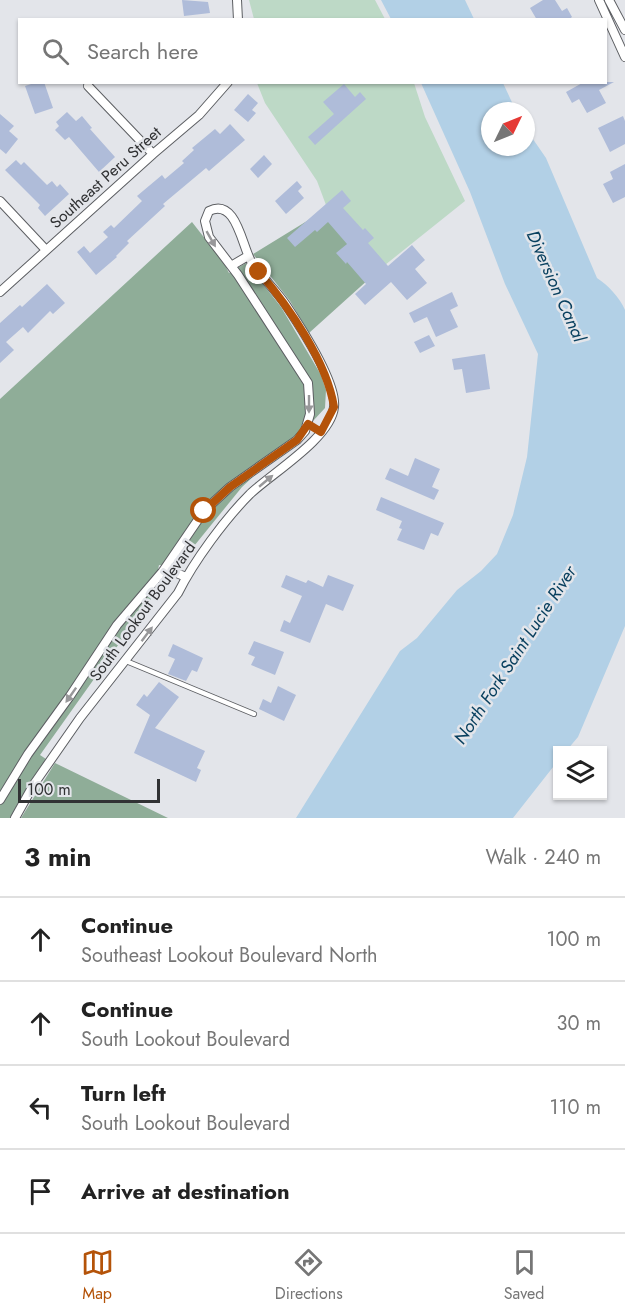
<!DOCTYPE html>
<meta charset="utf-8">
<style>
body{margin:0;font-family:Jost,sans-serif;background:#f2f2f2;color:#222}
.controls{position:absolute;right:18px;bottom:18px;display:grid;overflow:hidden;border-radius:0px;box-shadow:0 2px 4px #0004}
.controls button{width:54px;height:54px;display:grid;place-items:center;padding:0;border:0;border-bottom:2px solid #e0e0e0;background:#fff;color:#222;font:30px sans-serif}
.compass{position:absolute;left:481px;top:102px;width:54px;height:54px;border-radius:50%;background:#fff;box-shadow:0 2px 4px #0004;rotate:47deg}
.scale{position:absolute;left:18px;bottom:15px;width:142px;box-sizing:border-box;padding-left:6px;border:3px solid #313234;border-top:0;font-size:16px;line-height:21px;white-space:nowrap;color:#313234;-webkit-text-stroke:4px #e3e5ea;paint-order:stroke}
.stop{position:absolute;width:18px;height:18px;margin:-14px;border:4px solid #b45309;border-radius:50%;background:#fff}
.stop.end{background:#b45309;border-color:#fff;box-shadow:0 2px 6px #0008}
.list{margin:0;padding:0;list-style:none}
h2{display:flex;justify-content:space-between;align-items:center;height:78px;margin:0;padding:0 24px;font-size:26px}
h2 small{font-size:20px;font-weight:400;color:#767676}
.list li{display:grid;grid-template-columns:39px 1fr auto;gap:18px;align-items:center;box-sizing:border-box;height:84px;padding:0 24px;border-top:2px solid #e0e0e0}
.list b{display:block;font-size:22px;white-space:nowrap}
.list p{margin:0;font-size:20px;white-space:nowrap;color:#767676}
.list em{font-size:20px;font-style:normal;color:#767676}
.icon{flex:none;width:33px;height:33px;fill:none;stroke:currentColor;stroke-width:2;stroke-linecap:round;stroke-linejoin:round}
.map{position:relative;flex:none;width:625px;height:818px;overflow:hidden}
.search{position:absolute;background:#fff;box-shadow:0 2px 4px #0004;left:18px;right:18px;top:18px;height:66px;display:flex;align-items:center;gap:15px;box-sizing:border-box;padding:0 21px;border-radius:0px;color:#767676;font-size:22px}
.sheet{height:414px;background:#fff}
nav{display:flex;justify-content:space-around;align-items:center;box-sizing:border-box;height:84px;border-top:2px solid #e0e0e0;background:#fff;font-size:16px;color:#767676}
nav a{display:grid;justify-items:center;gap:3px}
nav .on{color:#b45309}
.map>svg:first-child{display:block}
.green{fill:#bdd9c6}
.forest{fill:#8fad98}
.water{fill:#b2d0e6}
.building{fill:#afbcd9}
.lines{fill:none;stroke-linecap:round;stroke-linejoin:round}
.lane-casing{stroke:#5c5e62;stroke-width:6}
.street-casing{stroke:#5c5e62;stroke-width:10}
.lane{stroke:#fff;stroke-width:4.5}
.street{stroke:#fff;stroke-width:8}
.oneway{fill:#98989a}
.route{stroke:#b45309;stroke-width:8}
.labels{text-anchor:middle;stroke-width:5;stroke-linejoin:round;paint-order:stroke}
.street-label{font-size:16px;fill:#313234;stroke:#e3e5ea}
.water-label{font-size:18px;font-style:italic;fill:#09405f;stroke:#e3e5ea}
</style>
<div class="map">
<svg width="625" height="818" viewBox="0 0 625 818">
<rect width="100%" height="100%" fill="#e3e5ea"/>
<path class="green" d="M249,0H375L385,19H254Z
M257,83H414L425,117L465,201L380,269L332,221L317,181L265,103Z"/>
<path class="forest" d="M320,213L380,269L309,333L290,301L253,254Z
M192,222L224,263H227L225,265L229,273L246,263L281,307L321,375L326,390L325,408L313,421L307,418L301,426L304,429L242,487L177,567L159,565L157,575L169,576L148,603L40,755L46,759L30,782L10,818H0V399Z
M55,763L168,818H21Z"/>
<path class="water" d="M381,0H465L474,19H391Z
M421,83H503L516,111H490V147H526V129L546,158L597,278C608,285 620,298 625,310V626L578,737L567,750H558L557,762L513,818H296L400,651L417,638L457,590L481,571L497,554L513,515L527,457L538,354L505,284L470,192Z"/>
<path class="building" d="M182,0L208,2L210,13L184,16Z
M543,0H555L562,11L567,8L572,17L568,20H537L530,8Z
M37,82H44L53,108L35,114L25,86Z
M584,82H614L599,90L606,103L587,113L579,99L572,103L566,92Z
M344,84L355,97L360,92L366,99L315,145L308,137L334,114L323,102Z
M248,94L258,103L252,110L256,113L248,122L234,110Z
M67,112L76,121L82,116L92,128L90,129L115,157L99,172L69,137L65,140L55,130L59,126L56,122Z
M0,114L14,126L9,131L18,139L6,154L0,149Z
M623,116L625,121V144L610,152L598,128Z
M230,124L245,140L209,171L206,168L163,204L165,206L127,241L129,243L116,256L117,257L96,275L77,252L84,246L90,253L108,237L103,232L111,225L114,228L142,201L137,196L162,175L165,179L184,163L182,161L194,150L192,148L215,129L220,134Z
M264,155L272,164L258,178L250,169Z
M16,160L21,165L24,162L47,185L52,181L57,187L60,184L69,194L45,216L38,208L40,205L5,170Z
M625,164V197L613,203L603,184L613,179L610,172Z
M297,181L302,187L298,191L304,198L286,214L275,201Z
M342,190L351,201L343,208L363,230L365,228L374,238L368,243L388,266L412,245L425,260L415,269L427,283L407,300L391,282L365,305L355,294L366,284L347,262L346,264L336,253L347,244L328,222L317,232L315,230L295,247L287,238Z
M47,284L65,303L53,314L50,311L28,333L23,327L6,342L14,350L0,363V323L20,305L22,307Z
M452,292L458,306L450,310L458,327L436,337L427,317L414,323L409,313Z
M429,335L435,346L420,353L414,342Z
M485,354L490,389L466,393L462,369L454,370L452,359Z
M415,458L440,469L432,487L439,490L434,500L385,479L390,468L408,476Z
M381,497L444,523L438,536L431,533L424,550L397,540L402,529L399,528L402,521L376,510Z
M286,575L306,583L308,580L323,587L328,575L354,585L343,611L326,604L310,643L280,631L284,620L290,623L302,596L281,587Z
M254,641L284,652L275,675L251,665L255,657L248,654Z
M173,644L203,658L197,672L192,670L186,681L168,674L175,659L168,656Z
M159,682L179,697L155,728L205,751L197,768L201,770L196,782L134,753L150,715L136,705L144,694L147,697Z
M278,686L296,695L284,721L259,709L263,699L271,703Z"/>
<g class="lines">
<g class="lane-casing">
<path id="lane" d="M126,661L254,714"/>
</g>
<g class="street-casing">
<path id="street" d="M237,0L238,20
M599,0L625,57
M609,0L625,30
M88,86L153,154
M0,201L46,250
M231,266L248,256
M0,292L153,154L199,115L228,82
M163,571L174,572L186,577
M0,800L28,754L70,696L117,625L163,571L204,511L230,487L297,440L305,431L310,414L308,383L238,275L209,237L205,221L209,211C237,197 242,248 252,263C262,278 276,290 286,305C300,326 337,383 334,407C331,438 272,473 250,494C225,519 194,561 178,593L80,718L34,784L15,818"/>
</g>
<use href="#lane" class="lane"/>
<use href="#street" class="street"/>
</g>
<defs><path id="oneway-solid" d="M-6-.8H1V-3.2L6.5 0L1 3.2V.8H-6Z" transform="scale(1.5)"/></defs>
<g class="oneway">
<use href="#oneway-solid" transform="translate(211 239) rotate(60)"/>
<use href="#oneway-solid" transform="translate(309 404) rotate(90)"/>
<use href="#oneway-solid" transform="translate(266 481) rotate(-40)"/>
<use href="#oneway-solid" transform="translate(147 634) rotate(-53)"/>
<use href="#oneway-solid" transform="translate(71 695) rotate(125)"/>
</g>
<g class="lines">
<path class="route" d="M204,511L230,487L297,440L308,424L321,432L334,407C327,362 289,307 259,272"/>
</g>
<g class="labels">
<g class="street-label">
<text transform="translate(105 177) rotate(-42)" y="6">Southeast Peru Street</text>
<text transform="translate(142 611) rotate(-54)" y="6">South Lookout Boulevard</text>
</g>
<g class="water-label">
<text transform="translate(556 286) rotate(66)" y="6">Diversion Canal</text>
<text transform="translate(515 655) rotate(-57)" y="6">North Fork Saint Lucie River</text>
</g>
</g>
</svg>
<div class="controls">
<button><svg class="icon" aria-label="layers" viewBox="0 0 24 24"><path d="M12 4l9 5-9 5-9-5zM3 14l9 5 9-5"/></svg></button>
</div>
<svg class="compass" viewBox="-18 -18 36 36"><path d="M0-13l5 13h-10z" fill="#e53935"/><path d="M0 13l5-13h-10z" fill="#767676"/></svg>
<div class="scale">100 m</div>
<div class="stop" style="left:204px;top:511px"></div>
<div class="stop end" style="left:259px;top:272px"></div>
<div class="search"><svg class="icon" aria-label="search" viewBox="0 0 24 24"><circle cx="10" cy="10" r="6"/><path d="M15 15l6 6"/></svg>Search here</div>
</div>
<section class="sheet">
<h2>3 min<small>Walk · 240 m</small></h2>
<ul class="list">
<li><svg class="icon" aria-label="ahead" viewBox="0 0 24 24"><path d="M12 20V5M6 11l6-6 6 6"/></svg><div><b>Continue</b><p>Southeast Lookout Boulevard North</p></div><em>100 m</em></li>
<li><svg class="icon" aria-label="ahead" viewBox="0 0 24 24"><path d="M12 20V5M6 11l6-6 6 6"/></svg><div><b>Continue</b><p>South Lookout Boulevard</p></div><em>30 m</em></li>
<li><svg class="icon" aria-label="left" viewBox="0 0 24 24"><path d="M17 20v-9H6M10 6l-5 5 5 5"/></svg><div><b>Turn left</b><p>South Lookout Boulevard</p></div><em>110 m</em></li>
<li><svg class="icon" aria-label="arrive" viewBox="0 0 24 24"><path d="M6 21V4h12l-3 4 3 4H6"/></svg><div><b>Arrive at destination</b></div></li>
</ul>
</section>
<nav>
<a class="on"><svg class="icon" aria-label="map" viewBox="0 0 24 24"><path d="M3 6l6-2 6 2 6-2v14l-6 2-6-2-6 2zM9 4v14M15 6v14"/></svg>Map</a>
<a><svg class="icon" aria-label="directions" viewBox="0 0 24 24"><path d="M12 3l9 9-9 9-9-9zM9 14v-3h6M13 9l2 2-2 2"/></svg>Directions</a>
<a><svg class="icon" aria-label="saved" viewBox="0 0 24 24"><path d="M7 4h10v16l-5-4-5 4z"/></svg>Saved</a>
</nav>
